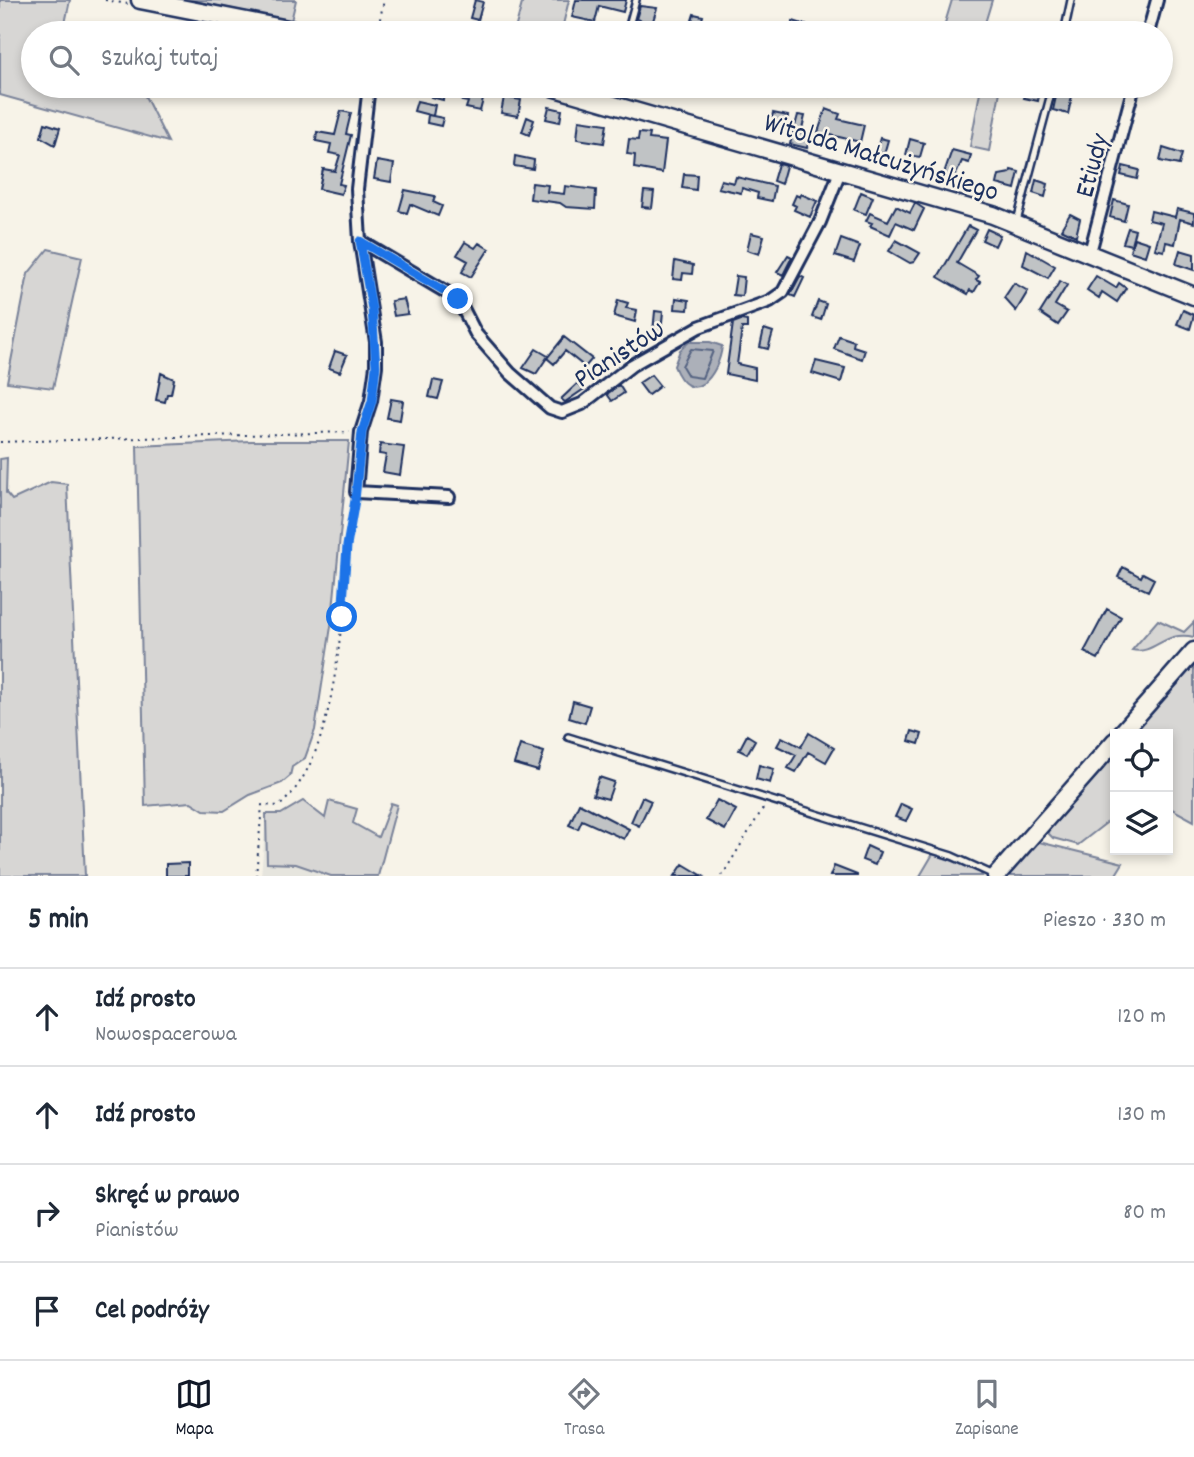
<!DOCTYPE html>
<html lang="pl">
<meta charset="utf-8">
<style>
body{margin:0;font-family:Dekko,sans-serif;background:#f2f2f3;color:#1f2937}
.controls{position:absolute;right:21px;bottom:21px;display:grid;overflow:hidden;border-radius:0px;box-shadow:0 4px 10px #0003}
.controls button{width:63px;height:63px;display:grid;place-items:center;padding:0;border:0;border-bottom:2px solid #e0e1e3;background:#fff;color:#1f2937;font:35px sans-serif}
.stop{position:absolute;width:21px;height:21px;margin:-16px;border:5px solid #1a73e8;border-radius:50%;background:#fff}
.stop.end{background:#1a73e8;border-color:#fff;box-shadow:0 2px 7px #0008}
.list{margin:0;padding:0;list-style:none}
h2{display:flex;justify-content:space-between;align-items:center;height:91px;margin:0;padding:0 28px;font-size:30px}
h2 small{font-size:23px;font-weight:400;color:#747a83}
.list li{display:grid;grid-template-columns:46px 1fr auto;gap:21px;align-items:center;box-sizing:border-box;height:98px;padding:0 28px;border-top:2px solid #e0e1e3}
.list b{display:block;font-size:26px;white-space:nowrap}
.list p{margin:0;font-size:23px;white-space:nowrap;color:#747a83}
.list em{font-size:23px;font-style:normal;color:#747a83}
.icon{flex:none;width:38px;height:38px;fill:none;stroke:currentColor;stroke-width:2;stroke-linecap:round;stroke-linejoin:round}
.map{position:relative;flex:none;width:1194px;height:876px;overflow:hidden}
.search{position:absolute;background:#fff;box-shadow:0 4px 10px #0003;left:21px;right:21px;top:21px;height:77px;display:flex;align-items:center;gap:18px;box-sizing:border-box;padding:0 24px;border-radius:38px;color:#747a83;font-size:26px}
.sheet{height:483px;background:#fff}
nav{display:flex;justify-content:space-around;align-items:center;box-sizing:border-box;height:98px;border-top:2px solid #e0e1e3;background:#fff;font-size:19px;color:#747a83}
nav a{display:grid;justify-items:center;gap:4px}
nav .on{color:#111827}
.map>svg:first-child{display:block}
.built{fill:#e6e5de}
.green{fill:#d7d6d4;stroke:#798299;stroke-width:2}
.water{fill:#acb0b9;stroke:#727c95;stroke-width:2}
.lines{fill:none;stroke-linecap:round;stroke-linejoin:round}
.shore{stroke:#556382;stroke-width:2}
.building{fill:#c0c3c5;stroke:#1b2f5e;stroke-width:2}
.lane-casing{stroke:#1b2f5e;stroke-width:10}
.street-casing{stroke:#1b2f5e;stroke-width:16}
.secondary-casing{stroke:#1b2f5e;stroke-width:21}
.path{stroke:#1b2f5e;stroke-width:2;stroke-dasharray:2 5;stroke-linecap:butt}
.lane{stroke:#f7f3e8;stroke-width:5}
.street{stroke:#f7f3e8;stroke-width:10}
.secondary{stroke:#f7f3e8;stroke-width:16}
.route{stroke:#1a73e8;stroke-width:9}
.labels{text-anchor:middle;stroke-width:5;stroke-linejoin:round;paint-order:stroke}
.street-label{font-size:28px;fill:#1b2f5e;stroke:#f7f3e8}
</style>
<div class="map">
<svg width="1194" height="876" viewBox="0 0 1194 876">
<rect width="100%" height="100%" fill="#f7f3e8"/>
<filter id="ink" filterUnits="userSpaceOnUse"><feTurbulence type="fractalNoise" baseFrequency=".0143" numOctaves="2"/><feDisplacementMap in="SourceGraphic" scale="14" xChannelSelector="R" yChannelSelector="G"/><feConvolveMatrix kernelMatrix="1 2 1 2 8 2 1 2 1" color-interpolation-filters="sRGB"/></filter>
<g filter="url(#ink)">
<path class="built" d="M266,818L341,876H261Z"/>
<path class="green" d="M0,0H70L63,33H33V86H140L168,142L0,95Z
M189,0H296L291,21Z
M523,0H569L561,33H514Z
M952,0H992L982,33H942Z
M977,86H1001L989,151L970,147L980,92Z
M48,249L82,257L53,388L7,382L28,274Z
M251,441H349L332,620L315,730L305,758L292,767L290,776L282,783L250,795L224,811L204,810L191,802L145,806L137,446Z
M7,458L6,493L12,500L51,482L67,484L85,876H0V459Z
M1158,620L1184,632L1194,622V637C1163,630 1156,655 1132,650Z
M1194,665V821L1168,807V734H1133Z
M1115,755V816L1078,845L1053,838L1047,832Z
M303,801L325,818L329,801L357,809L353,823L378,837L391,803L397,805L378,876H331L296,864L267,863L266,814H281Z
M1039,842L1123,863L1115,876H1008Z
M933,854L979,870L982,876H920Z"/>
<path class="water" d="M689,342H710L722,346C719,376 691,409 674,366L680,350Z"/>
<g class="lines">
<path class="shore" d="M691,349L713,351L702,378L688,376L682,366Z"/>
</g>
<path class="building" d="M475,0L483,2L478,20L470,18Z
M576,0H626L623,12L599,6L595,22L572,17Z
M640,6L657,8L652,24L636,19Z
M694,14L703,16L698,33H688Z
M793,21L812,27L810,33H790Z
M388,86H417L415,95L388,90Z
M434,86H446L443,100L431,97Z
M804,86H833L830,96Z
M1027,87L1040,90L1038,101L1024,98Z
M475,90L485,92L480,111L466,108L468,102L462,101L465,91L475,93Z
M1057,92L1072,96L1068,114L1053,110Z
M504,97L521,100L518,116L501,113Z
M417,101L435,105L433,116L414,111Z
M549,107L562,110L560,122L546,119Z
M826,109L840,114L838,119L864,125L860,142L818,132Z
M341,111L351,113L346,134L351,135L339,184L344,185L341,194L319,189L323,169L335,171L340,155L329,153L331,144L316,141L317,132L335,135Z
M773,113L788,116L785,129L770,125Z
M428,115L443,118L441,126L427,123Z
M798,115L805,116L801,133L810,135L807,148L790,144Z
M527,117L534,120L529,135L522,132Z
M579,120L607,124L604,143L577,139Z
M45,123L60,128L55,145L41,137Z
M639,133L650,134L649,139L666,141L662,173L634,168L635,155L627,154L629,139L638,140Z
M880,138L888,140L884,154L876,152Z
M910,139L924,143L920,157L906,155Z
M1163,148L1182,154L1179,165L1160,161Z
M952,150L971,155L969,163L962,161L954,179L943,176Z
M515,156L534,160L533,169L514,166Z
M377,161L394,164L391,182L374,179Z
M778,164L786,166L781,184L773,181Z
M1123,166L1139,170L1137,179L1121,175Z
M1011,170L1019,172L1015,189L997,184L999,175L1010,173Z
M684,174L697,175L696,190L682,188Z
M736,177L775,186L772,201L757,198L758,193L742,188L741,193L718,188L721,180L734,183Z
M1036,180L1048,184L1045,197L1033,193Z
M532,183L548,185L547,192L564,194L565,186L596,190L595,209L566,207L560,203L530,199Z
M405,190L435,196L433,202L442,206L438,216L410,204L407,213L399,211Z
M644,191L654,192L652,208L642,207Z
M861,192L873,197L866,214L854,210Z
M801,194L817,201L810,217L794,210L796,206L792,204L796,195L800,197Z
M1114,200L1128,204L1124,221L1110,217Z
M915,203L924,209L914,230L896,222L890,235L870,226L872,223L866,221L870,213L888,221L896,206L910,213Z
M1177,209L1194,213V223L1180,219L1175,244L1166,242L1164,251L1155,249L1162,223L1149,220L1151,211L1175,217Z
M1070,214L1080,219L1076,236L1061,229Z
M968,226L976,230L957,263L979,276L976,280L980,282L974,292L970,290L968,294L938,277Z
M1128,228L1135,230L1131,245L1123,243Z
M987,229L1000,235L995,246L982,240Z
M751,233L764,236L759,254L747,250Z
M1134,238L1149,243L1145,256L1130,251Z
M841,239L860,246L854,262L835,256Z
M896,240L920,253L914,262L910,263L889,251Z
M465,242L475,248L479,243L489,249L471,277L462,272L468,261L457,255Z
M1027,250L1055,266L1048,278L1023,265Z
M1180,250L1194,254V270L1176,264Z
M788,255L792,257L783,275L777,272Z
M675,261L693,265L692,274L683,273L682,280L673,279Z
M736,276L744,277L742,296L733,295Z
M800,276L804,278L795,297L790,295Z
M1096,276L1116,288L1119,283L1126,288L1117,302L1102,292L1099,298L1087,290Z
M1060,281L1067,285L1055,305L1067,312L1058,325L1040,313Z
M1014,283L1028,291L1016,311L1004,298Z
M676,298L689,300L688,310L675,309Z
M404,299L408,314L394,316L391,301Z
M618,300L628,303L626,308L637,310L635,322L614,316Z
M818,301L826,304L821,320L812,317Z
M1183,310L1194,315L1190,329L1177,324Z
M655,311L663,312L661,332H653Z
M741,320L747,321V328H742L737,364L755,368V380L726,374L733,323Z
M764,329L773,332L768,349L760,347Z
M839,336L854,341L853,346L865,350L862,359L834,349Z
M564,337L592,359L585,367L565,351L554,364L547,358Z
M536,349L548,356L536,374L523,368Z
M335,351L347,355L340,372L329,368Z
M816,361L845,368L841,382L812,373Z
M161,373L174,379L171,394H167L165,402L156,400Z
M651,375L660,386L648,395L639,383Z
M433,380L443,382L438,399L429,397Z
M578,383L584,389L565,402L561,399Z
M619,385L624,393L612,401L607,394Z
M391,399L403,401L400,420L387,418Z
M380,444L404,447L400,475L383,472L386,455L379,454Z
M1123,567L1141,577L1143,573L1154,579L1148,591L1118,577Z
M1107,609L1121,617L1098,659L1084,652Z
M573,701L590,706L585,723L569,718Z
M912,731L922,734L919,744L909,741Z
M809,733L834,748L826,762L808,752L796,772L788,768L796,755L777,746L782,737L801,747Z
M747,735L755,740L747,754L739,750Z
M520,745L544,752L538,771L514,764Z
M759,765L774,769L770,783L756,779Z
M599,777L614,782L608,799L593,795Z
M642,797L651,801L639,826L631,822Z
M717,800L736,810L725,830L706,820Z
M579,803L629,829L624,839L582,820L578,829L569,825Z
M901,804L912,809L906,821L895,817Z
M867,846L880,852L875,865L862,860Z
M188,863V876H166V864Z
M683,864L703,876H675Z
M834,866L857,875V876H830Z"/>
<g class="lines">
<g class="lane-casing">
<path id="lane" d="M627,33L636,0
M1064,33L1071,0
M608,102L612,86
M1017,221L1053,86
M568,737L952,856L994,875"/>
</g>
<g class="street-casing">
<path id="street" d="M1148,33L1157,0
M369,86L357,189L360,241L376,342V366L371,401L361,432L356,492L449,497
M360,241L458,299L476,334L510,373L550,408L562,412L582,404L632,365L699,327L770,301L783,292L820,222L841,169
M1089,256L1134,86"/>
</g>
<g class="secondary-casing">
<path id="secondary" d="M140,0L308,33
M548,86L993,215L1194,296
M1121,734L1194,651
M996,876L1115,741"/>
</g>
<path class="path" d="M105,0L128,4
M377,33L384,0
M526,86L535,88
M0,442L350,432
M256,876L262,805L279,806C347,750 339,585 355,502
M722,876L765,805"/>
<use href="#lane" class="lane"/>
<use href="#street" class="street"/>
<use href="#secondary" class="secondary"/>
</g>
</g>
<g class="lines" filter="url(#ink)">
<path class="route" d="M342,617L347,546L355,500L362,432L372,401L376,366L372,309L360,241L458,299"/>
</g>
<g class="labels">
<g class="street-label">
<text transform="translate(882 155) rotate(17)" y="10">Witolda Małcużyńskiego</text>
<text transform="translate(1090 165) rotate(-75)" y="10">Etiudy</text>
<text transform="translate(618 352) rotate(-33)" y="10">Pianistów</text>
</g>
</g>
</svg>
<div class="controls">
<button><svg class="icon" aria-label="locate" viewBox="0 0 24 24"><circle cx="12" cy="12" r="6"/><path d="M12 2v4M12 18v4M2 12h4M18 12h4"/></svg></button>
<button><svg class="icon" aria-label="layers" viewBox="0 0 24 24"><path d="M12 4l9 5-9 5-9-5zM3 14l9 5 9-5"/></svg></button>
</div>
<div class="stop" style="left:342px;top:617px"></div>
<div class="stop end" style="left:458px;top:299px"></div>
<div class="search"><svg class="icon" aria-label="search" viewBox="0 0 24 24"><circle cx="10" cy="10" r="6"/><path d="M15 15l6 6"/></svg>Szukaj tutaj</div>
</div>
<section class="sheet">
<h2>5 min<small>Pieszo · 330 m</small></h2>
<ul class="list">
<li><svg class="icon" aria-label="ahead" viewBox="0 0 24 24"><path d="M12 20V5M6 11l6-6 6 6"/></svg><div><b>Idź prosto</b><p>Nowospacerowa</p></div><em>120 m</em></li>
<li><svg class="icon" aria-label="ahead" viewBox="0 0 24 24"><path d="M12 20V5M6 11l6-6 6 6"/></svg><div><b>Idź prosto</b></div><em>130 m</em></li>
<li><svg class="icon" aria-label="right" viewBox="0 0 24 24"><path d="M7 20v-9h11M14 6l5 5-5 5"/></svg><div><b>Skręć w prawo</b><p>Pianistów</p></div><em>80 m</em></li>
<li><svg class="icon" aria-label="arrive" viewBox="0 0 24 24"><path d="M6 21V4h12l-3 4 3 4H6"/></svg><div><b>Cel podróży</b></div></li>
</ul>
</section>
<nav>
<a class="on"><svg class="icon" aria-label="map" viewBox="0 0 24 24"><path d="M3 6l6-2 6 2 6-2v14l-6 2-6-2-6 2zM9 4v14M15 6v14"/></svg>Mapa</a>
<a><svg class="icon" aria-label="directions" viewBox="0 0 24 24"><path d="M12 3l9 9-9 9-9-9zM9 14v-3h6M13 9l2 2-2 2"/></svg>Trasa</a>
<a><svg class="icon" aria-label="saved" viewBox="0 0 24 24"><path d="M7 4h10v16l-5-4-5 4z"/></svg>Zapisane</a>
</nav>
